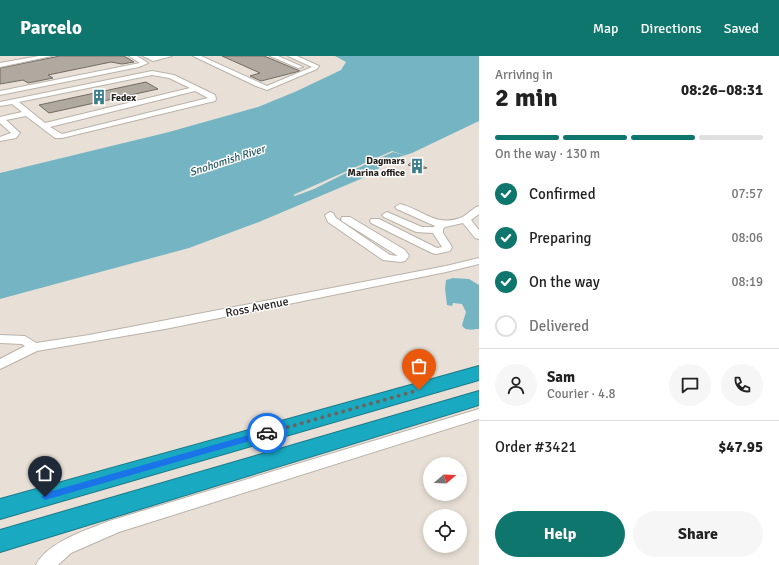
<!DOCTYPE html>
<html lang="en">
<head>
<meta charset="utf-8">
<style>
	body { margin:0; font-family:Signika,sans-serif; background:#f6f6f6; color:#222; height:100vh; display:flex; flex-direction:column; font-size:15px; white-space:nowrap }
	* { box-sizing:border-box; margin:0 }
	p { font-size:13px; color:#767676 }
	.icon { flex:none; width:22px; height:22px; fill:none; stroke:currentColor; stroke-width:2; stroke-linecap:round; stroke-linejoin:round }
	.map { position:relative; flex:1; overflow:hidden }
	.drawer { display:flex; flex-direction:column; background:#fff; width:300px }
	.drawer>* { flex:none }
	.needle { width:26px; rotate:71deg }
	.buttons { position:absolute; left:423px; top:401px; display:grid; gap:8px }
	.buttons a { display:grid; place-items:center; width:44px; height:44px; border-radius:50%; background:#fff; box-shadow:0 2px 6px #0003; font-size:20px }
	.pin { position:absolute; display:grid; place-items:center; width:34px; height:34px; color:#fff; margin:-41px -17px; border-radius:50% 50% 50% 0; rotate:-45deg; box-shadow:0 0 4px #0007 }
	.pin .icon { rotate:45deg }
	.courier { position:absolute; display:grid; place-items:center; width:40px; height:40px; margin:-20px; border:3px solid #1a73e8; border-radius:50%; background:#fff; color:#222; box-shadow:0 1px 5px #0007 }
	.summary em { font-style:normal; font-weight:700 }
	.summary div { display:flex; flex-direction:column-reverse }
	.summary { display:flex; align-items:center; justify-content:space-between; height:68px; padding:0 16px }
	h1 { font-size:26px; font-weight:700; line-height:30px }
	.bar { display:grid; grid-template-columns:repeat(4,1fr); gap:6px 4px; align-content:center; height:48px; padding:0 16px }
	.bar i { height:5px; border-radius:3px; background:#e0e0e0 }
	.bar .active { background:#0f766e }
	.bar p { grid-column:span 4 }
	.line { display:flex; align-items:center; gap:10px; padding:0 16px; border-top:1px solid #e0e0e0 }
	.line div { flex:1 }
	.round { display:grid; place-items:center; flex:none; width:42px; height:42px; border-radius:21px; background:#f6f6f6 }
	ol { padding:0 16px; list-style:none }
	li { display:flex; align-items:center; gap:12px; height:44px }
	li p { margin-inline-start:auto }
	li .icon { padding:4px; border-radius:50%; background:#0f766e; color:#fff; stroke-width:4 }
	li:last-child { color:#767676 }
	li i { width:22px; height:22px; border:2px solid #e0e0e0; border-radius:50% }
	.cta { display:flex; gap:8px; margin-top:auto; padding:8px 16px }
	.cta a { flex:1; height:46px; border-radius:24px; background:#0f766e; color:#fff; font-size:16px; font-weight:700; line-height:46px; text-align:center }
	.cta a+a { background:#f6f6f6; color:#222 }
	header { display:flex; align-items:center; gap:24px; box-sizing:border-box; height:56px; padding:0 20px; background:#0f766e; color:#fff }
	header strong { font-size:19px }
	nav { display:flex; gap:22px; margin-inline-start:auto; font-size:14px }
	main { display:flex; flex:1; min-height:0 }
	.map>svg:first-child { display:block }
	.water { fill:#75b5c3 }
	.pier { fill:#e8e0d6 }
	.building { fill:#b0a99f; stroke:#736c64 }
	.lines { fill:none; stroke-linecap:round; stroke-linejoin:round }
	.minor-casing { stroke:#bab2a9; stroke-width:2 }
	.highway-casing { stroke:#1d7988; stroke-width:2 }
	.minor { fill:#fff; fill-rule:evenodd }
	.highway { fill:#19a9c1; fill-rule:evenodd }
	.route { fill:#1a73e8 }
	.done { stroke:#69645e; stroke-width:4; stroke-dasharray:0 7.2 }
	.labels { text-anchor:middle; stroke-width:3; stroke-linejoin:round; paint-order:stroke }
	.far-poi-label { font-size:10px; font-weight:bold; fill:#24211e; stroke:#fff; text-anchor:start }
	.far-water-label { font-size:11px; font-style:italic; fill:#255b66; stroke:#fff }
	.street-label { font-size:12px; fill:#24211e; stroke:#fff }
</style>
</head>
<body>
<header>
<strong>Parcelo</strong>
<nav><a>Map</a><a>Directions</a><a>Saved</a></nav>
</header>
<main>
<div class="map">
<svg width="479" height="509" viewBox="0 0 479 509">
	<rect width="100%" height="100%" fill="#e8e0d6"/>
	<!-- water -->
	<path class="water" d="M 335,0 L 479,0 L 479,65 L 412,97 L 390,104 L 370,119 L 259,166 L 189,192 L 0,243 L 0,117 L 169,76 L 258,51 L 297,35 L 341,14 L 346,6 Z
		M 453,222 L 469,223 L 479,229 L 479,273 C 473,273 465,276 462,269 L 466,256 L 462,248 L 453,247 L 452,250 L 447,249 L 445,233 L 446,224 Z"/>
	<!-- pier -->
	<path class="pier" d="M 392,95 L 407,100 L 393,96 L 349,116 L 351,117 L 350,118 L 359,123 L 346,117 L 314,133 L 295,140 L 293,139 Z"/>
	<!-- building -->
	<path class="building" d="M 60,0 L 124,0 L 134,6 L 122,8 L 111,6 L 48,19 L 53,22 L 28,27 L 23,24 L 0,28 L 0,12 Z
		M 222,0 L 264,0 L 300,15 L 261,25 L 250,20 L 260,17 Z
		M 146,26 L 158,33 L 49,57 L 39,49 Z
		M 412,106 L 427,112 L 419,113 L 408,109 Z"/>
	<g class="lines">
		<defs>
			<path id="minor" d="M 39,0 L 52,0 L 0,11 L 0,7 Z
				M 129,0 L 137,0 L 148,7 L 139,11 L 0,39 L 0,35 L 140,7 Z
				M 143,0 L 172,0 L 153,5 Z
				M 193,0 L 201,0 L 267,30 L 312,11 L 288,0 L 297,0 L 319,10 L 317,13 L 267,34 L 256,30 Z
				M 270,0 L 278,0 L 303,11 L 298,12 Z
				M 152,15 L 174,19 L 215,39 L 216,43 L 215,45 L 62,82 L 55,82 L 26,60 L 6,64 L 20,77 L 16,82 L 0,85 L 0,81 L 11,77 L 0,67 L 0,61 L 22,56 L 12,48 L 0,50 L 0,46 ZM 152,19 L 169,22 L 190,32 L 45,67 L 19,46 ZM 195,35 L 208,42 L 62,78 L 50,71 Z
				M 400,148 C 423,154 436,171 460,162 C 467,160 472,152 479,150 L 479,158 L 471,164 L 479,174 L 479,183 L 475,182 L 463,167 L 445,171 L 443,173 L 443,177 L 452,191 L 450,195 L 436,198 L 432,197 L 371,167 L 370,165 L 371,163 L 379,163 L 437,192 L 442,191 L 433,177 L 416,176 L 384,161 L 382,159 L 387,156 L 422,171 L 434,171 L 435,170 L 397,153 L 395,151 Z
				M 330,156 L 333,157 L 336,162 L 390,199 L 398,200 L 342,165 L 341,163 L 342,161 L 350,161 L 405,194 L 409,200 L 405,205 L 401,206 L 383,204 L 328,166 L 325,159 Z
				M 479,202 L 479,208 L 446,216 L 165,273 L 37,295 L 0,313 L 0,303 L 25,290 L 22,288 L 0,287 L 0,279 L 25,280 L 36,287 L 89,279 L 446,210 Z
				M 479,353 L 479,363 L 119,476 L 71,497 L 58,509 L 36,509 C 47,486 87,474 109,465 Z"/>
			<path id="highway" d="M 479,310 L 479,324 L 0,463 L 0,443 Z
				M 479,335 L 479,349 L 0,496 L 0,474 Z"/>
		</defs>
		<!-- minor casing -->
		<use href="#minor" class="minor-casing"/>
		<!-- highway casing -->
		<use href="#highway" class="highway-casing"/>
		<!-- minor -->
		<use href="#minor" class="minor"/>
		<!-- highway -->
		<use href="#highway" class="highway"/>
	</g>
	<!-- route -->
	<path class="route" d="M 267,374 L 271,377 L 270,379 L 45,444 L 41,441 L 45,437 Z"/>
	<g class="lines">
		<!-- done -->
		<path class="done" d="M 267,377 L 419,334"/>
	</g>
	<!-- icons -->
	<defs>
		<symbol id="building-bare" viewBox="-9 -9 18 18"><path d="M-4-6H4V6H1V3H-1V6H-4ZM-2.5-4.3h1.7v1.8h-1.7ZM.8-4.3h1.7v1.8H.8ZM-2.5-1h1.7V.8h-1.7ZM.8-1h1.7V.8H.8Z" fill="#3b7f8d" stroke="#fff" stroke-width="2.5" paint-order="stroke"/></symbol>
	</defs>
	<g fill-rule="evenodd">
		<use href="#building-bare" x="88" y="30" width="22" height="22"/>
		<use href="#building-bare" x="406" y="99" width="22" height="22"/>
	</g>
	<g class="labels">
		<!-- far-poi labels -->
		<g class="far-poi-label">
			<text x="111" y="45">Fedex</text>
			<text x="405" y="108" text-anchor="end">Dagmars<tspan x="405" dy="12">Marina office</tspan></text>
		</g>
		<!-- far-water labels -->
		<g class="far-water-label">
			<text transform="translate(227 104) rotate(-18)" y="4">Snohomish River</text>
		</g>
		<!-- street labels -->
		<g class="street-label">
			<text transform="translate(257 251) rotate(-11)" y="4">Ross Avenue</text>
		</g>
	</g>
</svg>
<div class="buttons">
<a><svg class="needle" viewBox="-14 -14 28 28"><path d="M0-13l5 13h-10z" fill="#e53935"/><path d="M0 13l5-13h-10z" fill="#767676"/></svg></a>
<a><svg class="icon" aria-label="locate" viewBox="0 0 24 24"><circle cx="12" cy="12" r="6"/><path d="M12 2v4M12 18v4M2 12h4M18 12h4"/></svg></a>
</div>
<div class="pin" style="left:419px;top:334px;background:#ea580c"><svg class="icon" aria-label="bag" viewBox="0 0 24 24"><path d="M5 8h14l-1 12H6zM9 8a3 3 0 0 1 6 0"/></svg></div>
<div class="pin" style="left:45px;top:441px;background:#1f2937"><svg class="icon" aria-label="home" viewBox="0 0 24 24"><path d="M3 11l9-7 9 7M6 9v11h12V9"/></svg></div>
<div class="courier" style="left:267px;top:377px"><svg class="icon" aria-label="car" viewBox="0 0 24 24"><path d="M5 17H2v-5l4-1 3-4h7l3 4 3 1v5h-3M9 17h6M6 11h13"/><circle cx="7" cy="17" r="2"/><circle cx="17" cy="17" r="2"/></svg></div>
</div>
<section class="drawer">
<div class="summary"><div><h1>2 min</h1><p>Arriving in</p></div><em>08:26–08:31</em></div>
<div class="bar"><i class="active"></i><i class="active"></i><i class="active"></i><i></i><p>On the way · 130 m</p></div>
<ol>
<li><svg class="icon" aria-label="check" viewBox="0 0 24 24"><path d="M5 12l5 5 9-10"/></svg>Confirmed<p>07:57</p></li>
<li><svg class="icon" aria-label="check" viewBox="0 0 24 24"><path d="M5 12l5 5 9-10"/></svg>Preparing<p>08:06</p></li>
<li><svg class="icon" aria-label="check" viewBox="0 0 24 24"><path d="M5 12l5 5 9-10"/></svg>On the way<p>08:19</p></li>
<li><i></i>Delivered</li>
</ol>
<div class="line" style="height:72px"><a class="round"><svg class="icon" aria-label="person" viewBox="0 0 24 24"><circle cx="12" cy="8" r="4"/><path d="M4 21q1-7 8-7t8 7"/></svg></a><div><b>Sam</b><p>Courier · 4.8</p></div><a class="round"><svg class="icon" aria-label="chat" viewBox="0 0 24 24"><path d="M4 5h16v11H9l-5 4z"/></svg></a><a class="round"><svg class="icon" aria-label="phone" viewBox="0 0 24 24"><path d="M5 4h4l2 5-3 2q2 4 5 5l2-3 5 2v4C11 20 4 13 5 4z"/></svg></a></div>
<div class="line" style="height:52px"><div>Order #3421</div><b>$47.95</b></div>
<div class="cta"><a>Help</a><a>Share</a></div>
</section>
</main>
</body>
</html>
